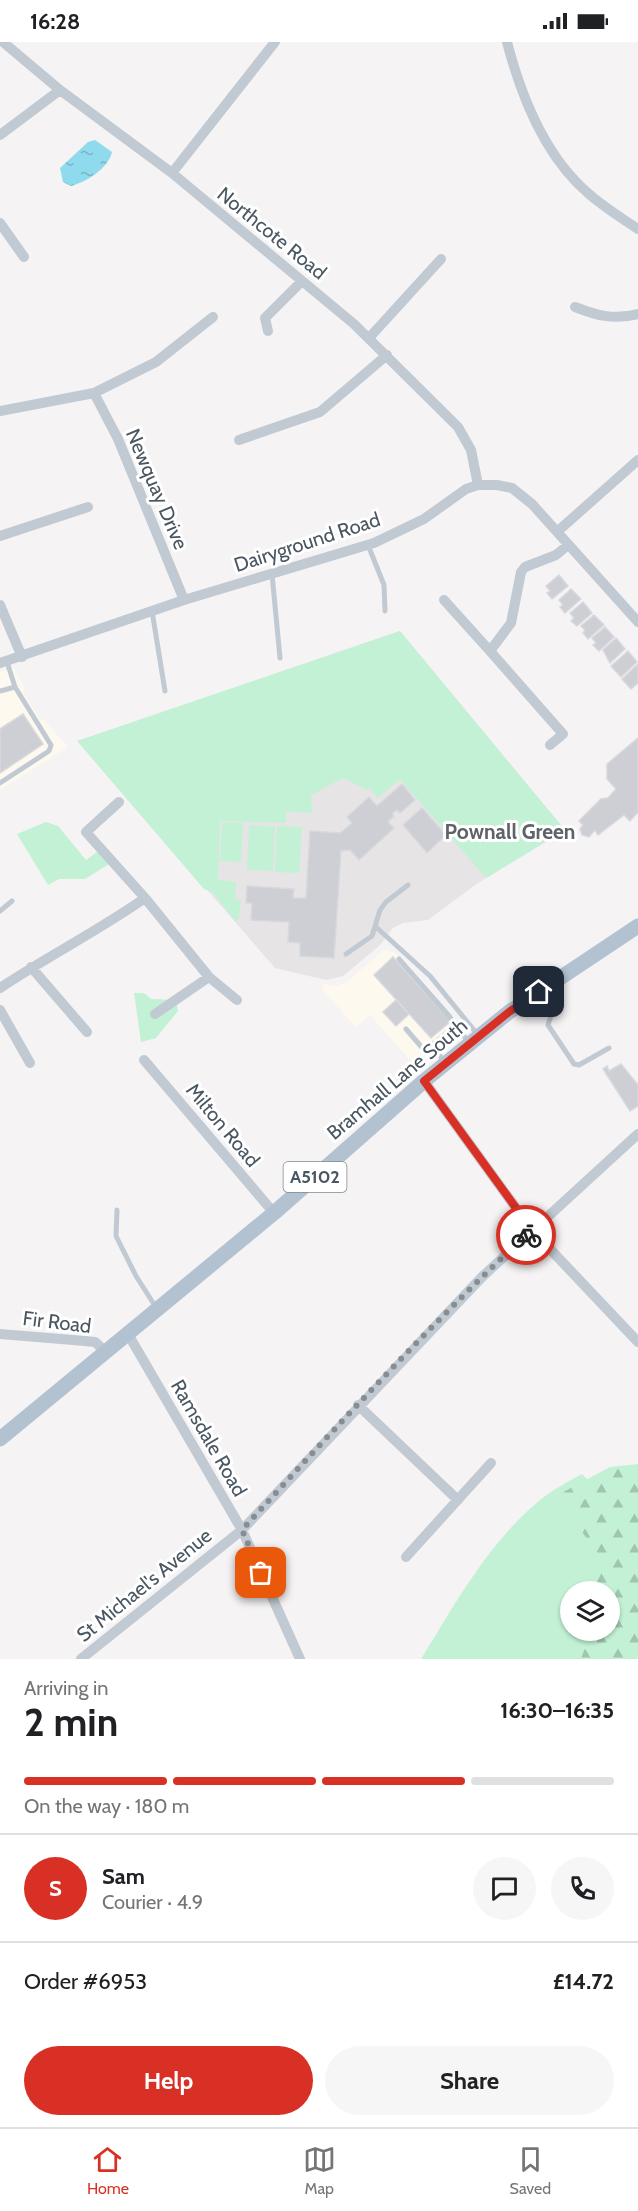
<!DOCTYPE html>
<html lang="en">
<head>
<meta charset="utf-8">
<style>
	body { margin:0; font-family:Cabin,sans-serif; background:#f6f6f6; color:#202124; height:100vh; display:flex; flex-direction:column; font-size:22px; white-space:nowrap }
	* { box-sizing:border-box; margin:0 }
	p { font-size:20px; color:#757577 }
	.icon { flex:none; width:33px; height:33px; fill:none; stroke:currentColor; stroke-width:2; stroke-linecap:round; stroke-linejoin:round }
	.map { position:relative; height:1617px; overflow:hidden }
	.sheet { display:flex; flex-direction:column; background:#fff; flex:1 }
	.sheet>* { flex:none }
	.controls { position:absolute; left:560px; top:1539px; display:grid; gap:12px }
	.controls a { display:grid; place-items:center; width:60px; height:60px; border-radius:50%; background:#fff; box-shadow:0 2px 4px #0004; font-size:30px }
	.pin { position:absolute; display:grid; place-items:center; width:51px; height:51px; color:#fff; margin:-26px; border-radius:12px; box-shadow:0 3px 9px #0006 }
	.courier { position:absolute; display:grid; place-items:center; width:60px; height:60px; margin:-30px; border:4px solid #d93025; border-radius:50%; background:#fff; color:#222; box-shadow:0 2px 8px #0007 }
	.headline em { font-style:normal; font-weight:700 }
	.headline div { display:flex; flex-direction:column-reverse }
	.headline { display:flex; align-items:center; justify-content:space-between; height:102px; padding:0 24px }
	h1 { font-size:39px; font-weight:700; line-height:45px }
	.bar { display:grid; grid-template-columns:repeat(4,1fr); gap:9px 6px; align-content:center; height:72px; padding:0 24px }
	.bar i { height:8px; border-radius:4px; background:#e0e0e0 }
	.bar .selected { background:#d93025 }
	.bar p { grid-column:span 4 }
	.line { display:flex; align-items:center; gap:15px; padding:0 24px; border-top:2px solid #e0e0e0 }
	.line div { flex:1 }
	.round { display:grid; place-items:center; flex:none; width:63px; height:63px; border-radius:32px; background:#f6f6f6 }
	.primary-button { display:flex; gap:12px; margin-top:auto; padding:12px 24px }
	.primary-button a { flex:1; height:69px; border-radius:36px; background:#d93025; color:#fff; font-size:24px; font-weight:700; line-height:69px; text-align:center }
	.primary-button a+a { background:#f6f6f6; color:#202124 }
	.status { display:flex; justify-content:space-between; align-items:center; height:42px; padding:0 30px; background:#fff; direction:ltr }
	.status svg { height:16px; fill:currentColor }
	.menu { display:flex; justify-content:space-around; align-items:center; height:84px; border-top:2px solid #e0e0e0; background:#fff; font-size:16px; color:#757577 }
	.menu a { display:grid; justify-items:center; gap:3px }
	.menu .selected { color:#d93025 }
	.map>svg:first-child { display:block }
	.commercial { fill:#fdf9ef }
	.education { fill:#e6e4e5 }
	.green { fill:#c3f1d5 }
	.forest { fill:url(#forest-firs) }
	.water { fill:url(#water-ripples) }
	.building { fill:#cdcfd5; stroke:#d7d9de; stroke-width:1.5 }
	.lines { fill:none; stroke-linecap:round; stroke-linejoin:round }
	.service { stroke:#c1cad2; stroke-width:5 }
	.minor { stroke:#c1cad2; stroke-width:10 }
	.primary { stroke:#b3c2d1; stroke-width:15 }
	.done { stroke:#868d94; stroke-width:6; stroke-dasharray:0 10.8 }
	.route { stroke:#d93025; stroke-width:8 }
	.labels { text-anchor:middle; stroke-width:6; stroke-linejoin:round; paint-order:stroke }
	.shield { fill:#fff; stroke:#808990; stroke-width:1.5 }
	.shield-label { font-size:18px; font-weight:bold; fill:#4a5661 }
	.street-label { font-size:20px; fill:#4a5661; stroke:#fff }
	.neighbourhood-label { font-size:21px; font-weight:bold; fill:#5f6368; stroke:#fff }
</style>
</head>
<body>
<div class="status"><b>16:28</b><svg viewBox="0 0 49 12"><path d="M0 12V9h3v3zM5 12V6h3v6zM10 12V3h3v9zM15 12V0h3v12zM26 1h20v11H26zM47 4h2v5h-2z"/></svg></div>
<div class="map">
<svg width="638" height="1617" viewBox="0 0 638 1617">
	<defs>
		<pattern id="forest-firs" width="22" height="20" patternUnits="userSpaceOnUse" patternTransform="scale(1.5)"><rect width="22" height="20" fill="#c3f1d5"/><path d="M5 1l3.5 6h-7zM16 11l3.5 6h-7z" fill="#a0c6b0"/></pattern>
		<pattern id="water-ripples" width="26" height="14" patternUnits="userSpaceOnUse" patternTransform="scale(1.5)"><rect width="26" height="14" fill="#90daee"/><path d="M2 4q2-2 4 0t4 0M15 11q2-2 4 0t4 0" fill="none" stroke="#78b4c4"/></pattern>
	</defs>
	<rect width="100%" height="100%" fill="#f5f3f3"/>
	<!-- commercial -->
	<path class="commercial" d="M 14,626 L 25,647 L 23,650 L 40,678 L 43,677 L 68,705 L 0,748 L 0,630 Z
		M 383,908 L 394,910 L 406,920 L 464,988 L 418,1027 L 370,973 L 356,985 L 323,949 L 323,942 L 336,944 L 347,940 Z"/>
	<!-- education -->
	<path class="education" d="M 400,589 L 565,788 L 475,843 L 428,878 L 403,881 L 393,886 L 380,903 L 343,934 L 326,938 L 275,926 L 78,699 Z"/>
	<!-- green -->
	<path class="green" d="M 400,589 L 565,788 L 486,836 L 400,737 L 378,756 L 369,746 L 367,748 L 343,736 L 311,753 L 312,771 L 286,769 L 286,781 L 220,779 L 218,838 L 236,840 L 235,857 L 241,858 L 239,876 L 236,880 L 212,850 L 204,847 L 77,699 Z
		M 46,780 L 58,784 L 86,818 L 101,807 L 112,820 L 85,837 L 59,837 L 48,843 L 17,792 Z
		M 222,780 L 243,781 L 241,820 L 220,819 Z
		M 249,783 L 275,785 L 273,829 L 247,828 Z
		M 277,784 L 302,785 L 299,831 L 275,830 Z
		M 134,951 L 144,951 L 151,957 L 176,958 L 178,969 L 156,996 L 141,1000 Z
		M 582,1432 C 613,1460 603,1512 602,1549 L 570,1550 L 570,1588 L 594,1589 L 584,1617 L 421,1617 C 455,1562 488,1501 539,1459 C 552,1448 567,1440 582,1432 Z"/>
	<!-- forest -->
	<path class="forest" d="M 638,1422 L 638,1617 L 581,1617 L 591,1589 L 609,1588 L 609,1550 L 596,1549 L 601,1516 L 556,1454 L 610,1425 Z"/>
	<!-- water -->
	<path class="water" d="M 95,98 L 112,110 C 108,127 86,140 71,144 L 63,140 L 60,126 L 88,100 Z"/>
	<!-- building -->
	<path class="building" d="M 559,533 L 568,544 L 552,557 L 547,551 L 550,549 L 546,544 Z
		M 571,547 L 581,557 L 565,571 L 560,565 L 563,563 L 559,558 Z
		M 583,560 L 592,571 L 577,584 L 571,579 L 574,576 L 570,571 Z
		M 594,573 L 604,583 L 588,597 L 583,591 L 585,588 L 581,584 Z
		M 605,585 L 614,595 L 599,609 L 593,603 L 596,601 L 592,596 Z
		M 616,596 L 625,607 L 610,621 L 603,608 Z
		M 628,609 L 637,620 L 621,635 L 611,624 Z
		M 638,622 L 638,641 L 631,647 L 622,637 Z
		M 23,672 L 43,702 L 0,731 L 0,687 Z
		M 638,696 L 638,770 L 630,779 L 624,773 L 598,793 L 595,788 L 589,795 L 582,793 L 580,787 L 583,783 L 579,779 L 601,757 L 608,756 L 616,747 L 607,737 L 607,722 Z
		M 402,742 L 415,758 L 400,771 L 397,768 L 392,772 L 394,774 L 388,780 L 394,786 L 359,818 L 350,808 L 341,809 L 334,916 L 300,914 L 300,901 L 288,900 L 289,880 L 251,878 L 252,861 L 246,861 L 247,844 L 294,847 L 293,856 L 306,856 L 310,789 L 340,791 L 352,781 L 347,775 L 369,755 L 377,764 Z
		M 422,766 L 446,793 L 427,811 L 403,783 Z
		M 393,915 L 451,979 L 431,996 L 374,933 Z
		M 396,958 L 409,972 L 396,984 L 383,970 Z
		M 621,1022 L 638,1043 L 638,1064 L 630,1069 L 603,1027 L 607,1024 L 609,1029 Z"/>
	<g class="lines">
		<!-- service -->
		<path class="service" d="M 368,503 L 384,543 L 385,569
			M 272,532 L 280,616
			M 152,569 L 165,649
			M 0,649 L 15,645 L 7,620
			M 0,741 L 49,709 L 51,703 L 15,645
			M 0,869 L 12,859
			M 376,885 L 430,934 L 478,993
			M 346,912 L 372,894 L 380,868 L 386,860 L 408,843
			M 399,917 L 450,975 L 455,984
			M 540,951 L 552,971 L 548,983 L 574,1022 L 579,1023 L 609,1006
			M 406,987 L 425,1009 L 455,984 L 469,1000
			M 432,1004 L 445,1020
			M 117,1168 L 116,1194 L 136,1234 L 157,1267"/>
		<!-- minor -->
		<path class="minor" d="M 3,0 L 60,48 L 172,131 L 354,282 L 458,385 L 471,408 L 478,443
			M 507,0 C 521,54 545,115 589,152 C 604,165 621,176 638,187
			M 0,93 L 60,48
			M 172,131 L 275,0
			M 0,181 L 24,215
			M 575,265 C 598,274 614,278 638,272
			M 268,289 L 265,276 L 302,239
			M 369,296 L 441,217
			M 94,351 L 118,397 L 184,558
			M 0,369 L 94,351 L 156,320 L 213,275
			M 239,398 L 320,370 L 387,313
			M 558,489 L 638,418
			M 0,494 L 88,465
			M 444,558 L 490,609 L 511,581 L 521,530 L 525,525 L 556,513 L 568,503
			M 0,563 L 22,615
			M 490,609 L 563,692 L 550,703
			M 0,621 L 184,558 L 374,501 L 424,477 L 466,447 L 478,443 L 497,443 L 512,446 L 532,462 L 638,580
			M 145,856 L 209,935 L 237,958
			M 31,925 L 87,990
			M 0,946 C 48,914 98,889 145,856 L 86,790 L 119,760
			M 0,968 L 30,1021
			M 155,972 L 209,935
			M 144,1018 L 274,1171
			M 424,1039 L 532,1188 L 638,1300
			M 0,1292 L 85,1299 L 95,1300 L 106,1310
			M 128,1292 L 242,1488 L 300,1617
			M 358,1363 L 458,1458
			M 406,1515 L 491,1421
			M 81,1617 L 242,1488 L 483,1234 L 638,1092"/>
		<!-- primary -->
		<path class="primary" d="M 0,1397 L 274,1171 L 424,1039 L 509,970 L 638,884"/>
	</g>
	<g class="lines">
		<!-- done -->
		<path class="done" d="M 261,1531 L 242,1488 C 334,1387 426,1287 526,1193"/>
		<!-- route -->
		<path class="route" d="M 526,1193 L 532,1188 L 424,1039 L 509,970 L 539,950"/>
	</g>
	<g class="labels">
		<!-- shield labels -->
		<rect class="shield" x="283.5" y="1120" width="63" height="30" rx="4.5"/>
		<g class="shield-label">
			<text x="315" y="1141">A5102</text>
		</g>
		<!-- street labels -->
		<g class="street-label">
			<text transform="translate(272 191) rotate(39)" y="7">Northcote Road</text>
			<text transform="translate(157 447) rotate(67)" y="7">Newquay Drive</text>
			<text transform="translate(307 500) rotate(-18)" y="7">Dairyground Road</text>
			<text transform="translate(397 1037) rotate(-40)" y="7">Bramhall Lane South</text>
			<text transform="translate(223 1083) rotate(50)" y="7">Milton Road</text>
			<text transform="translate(57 1280) rotate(7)" y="7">Fir Road</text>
			<text transform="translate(209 1396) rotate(60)" y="7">Ramsdale Road</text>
			<text transform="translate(144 1543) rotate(-39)" y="7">St Michael's Avenue</text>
		</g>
		<!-- neighbourhood labels -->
		<g class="neighbourhood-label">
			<text x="510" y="797">Pownall Green</text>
		</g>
	</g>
</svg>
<div class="controls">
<a><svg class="icon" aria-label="layers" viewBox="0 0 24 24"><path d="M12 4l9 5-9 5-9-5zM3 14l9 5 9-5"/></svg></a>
</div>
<div class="pin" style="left:261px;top:1531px;background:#ea580c"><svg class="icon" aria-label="bag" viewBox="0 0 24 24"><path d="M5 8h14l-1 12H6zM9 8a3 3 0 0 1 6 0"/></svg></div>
<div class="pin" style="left:539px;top:950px;background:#1f2937"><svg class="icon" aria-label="home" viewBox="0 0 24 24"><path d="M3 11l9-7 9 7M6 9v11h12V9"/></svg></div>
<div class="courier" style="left:526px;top:1193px"><svg class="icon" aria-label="bike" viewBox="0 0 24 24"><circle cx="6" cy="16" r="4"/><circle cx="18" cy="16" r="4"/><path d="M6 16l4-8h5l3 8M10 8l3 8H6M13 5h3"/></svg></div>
</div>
<section class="sheet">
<div class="headline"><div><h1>2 min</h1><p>Arriving in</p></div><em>16:30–16:35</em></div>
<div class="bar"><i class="selected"></i><i class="selected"></i><i class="selected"></i><i></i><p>On the way · 180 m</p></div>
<div class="line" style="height:108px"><b class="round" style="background:#d93025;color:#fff">S</b><div><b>Sam</b><p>Courier · 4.9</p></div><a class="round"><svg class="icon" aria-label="chat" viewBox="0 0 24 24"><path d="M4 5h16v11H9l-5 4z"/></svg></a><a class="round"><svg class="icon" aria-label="phone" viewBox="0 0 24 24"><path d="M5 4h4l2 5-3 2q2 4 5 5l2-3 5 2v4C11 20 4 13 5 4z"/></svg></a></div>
<div class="line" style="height:78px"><div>Order #6953</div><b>£14.72</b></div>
<div class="primary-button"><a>Help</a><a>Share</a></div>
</section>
<nav class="menu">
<a class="selected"><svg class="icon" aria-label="home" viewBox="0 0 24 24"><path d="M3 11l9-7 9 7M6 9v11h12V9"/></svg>Home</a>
<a><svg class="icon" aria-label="map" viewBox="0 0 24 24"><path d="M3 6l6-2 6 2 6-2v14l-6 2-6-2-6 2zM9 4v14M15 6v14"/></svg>Map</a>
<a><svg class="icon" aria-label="saved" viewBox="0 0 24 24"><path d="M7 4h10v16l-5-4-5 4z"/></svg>Saved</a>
</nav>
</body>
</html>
